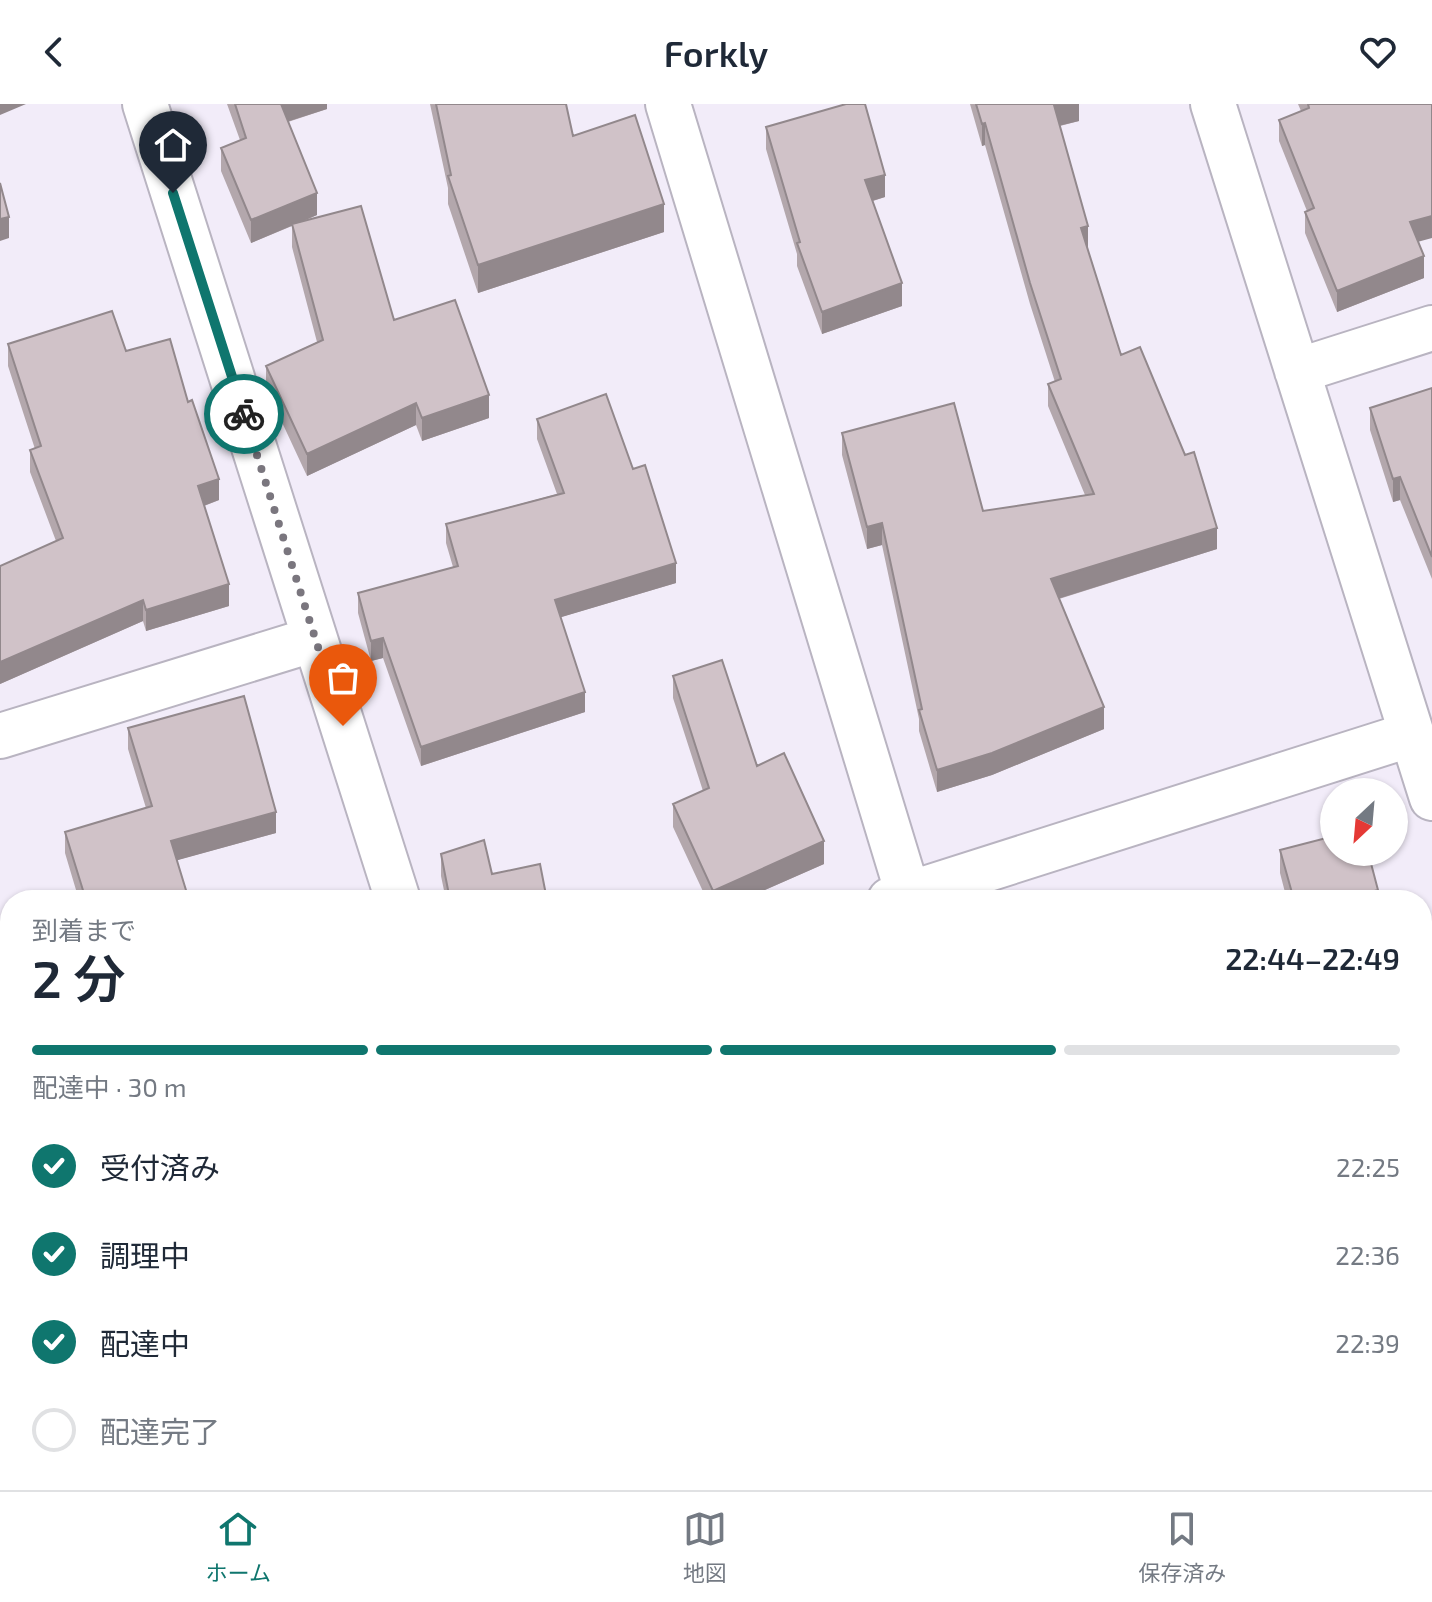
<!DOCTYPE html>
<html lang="ja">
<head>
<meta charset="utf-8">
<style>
	body { margin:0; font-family:"Exo 2","Noto Sans JP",sans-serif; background:#f2f2f3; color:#1f2937; height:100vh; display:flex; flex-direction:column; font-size:30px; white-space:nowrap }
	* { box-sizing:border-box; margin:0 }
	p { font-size:26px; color:#747a83 }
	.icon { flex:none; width:44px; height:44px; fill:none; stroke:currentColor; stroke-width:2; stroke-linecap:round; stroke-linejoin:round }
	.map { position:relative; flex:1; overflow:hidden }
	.sheet { position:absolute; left:0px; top:786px; width:1432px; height:600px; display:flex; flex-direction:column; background:#fff; border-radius:32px 32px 0 0; box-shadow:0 2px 6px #0004 }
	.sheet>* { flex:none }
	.needle { width:52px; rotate:206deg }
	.tools { position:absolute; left:1320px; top:674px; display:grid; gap:16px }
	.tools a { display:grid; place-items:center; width:88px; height:88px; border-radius:50%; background:#fff; box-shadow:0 2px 6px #0004; font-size:40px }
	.pin { position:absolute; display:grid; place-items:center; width:68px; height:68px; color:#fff; margin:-82px -34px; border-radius:50% 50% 50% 0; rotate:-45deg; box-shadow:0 0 8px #0007 }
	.pin .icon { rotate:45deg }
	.courier { position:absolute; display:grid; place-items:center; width:80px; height:80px; margin:-40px; border:6px solid #0f766e; border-radius:50%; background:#fff; color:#222; box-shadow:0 2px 10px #0007 }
	.head em { font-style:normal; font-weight:600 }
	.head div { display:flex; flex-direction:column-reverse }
	.head { display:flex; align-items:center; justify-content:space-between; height:136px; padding:0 32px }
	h1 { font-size:52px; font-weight:600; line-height:60px }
	.bar { display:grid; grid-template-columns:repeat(4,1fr); gap:12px 8px; align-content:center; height:96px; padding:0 32px }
	.bar i { height:10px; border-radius:6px; background:#e0e1e3 }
	.bar .active { background:#0f766e }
	.bar p { grid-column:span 4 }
	ol { padding:0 32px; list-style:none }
	li { display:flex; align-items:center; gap:24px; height:88px }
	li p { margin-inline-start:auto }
	li .icon { padding:8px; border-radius:50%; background:#0f766e; color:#fff; stroke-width:4 }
	li:last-child { color:#747a83 }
	li i { width:44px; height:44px; border:4px solid #e0e1e3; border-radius:50% }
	header { display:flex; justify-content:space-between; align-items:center; height:104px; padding:0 32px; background:#fff; font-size:36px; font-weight:600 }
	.tab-bar { display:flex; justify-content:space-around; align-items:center; height:112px; border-top:2px solid #e0e1e3; background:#fff; font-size:22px; color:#747a83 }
	.tab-bar a { display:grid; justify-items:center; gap:4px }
	.tab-bar .active { color:#0f766e }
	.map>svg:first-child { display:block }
	.green { fill:#b9d1b6 }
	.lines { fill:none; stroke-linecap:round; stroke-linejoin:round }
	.street-casing { stroke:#b9b4c1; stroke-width:48 }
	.street { stroke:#fff; stroke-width:44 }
	.wall { fill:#b3a7ac }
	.shaded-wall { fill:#92888c }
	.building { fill:#d0c2c8; stroke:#92888c; stroke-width:2 }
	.done { stroke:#7a767e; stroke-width:8; stroke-dasharray:0 14.4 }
	.route { stroke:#0f766e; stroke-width:10 }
</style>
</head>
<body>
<header><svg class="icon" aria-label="back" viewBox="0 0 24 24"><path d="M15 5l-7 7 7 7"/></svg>Forkly<svg class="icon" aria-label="heart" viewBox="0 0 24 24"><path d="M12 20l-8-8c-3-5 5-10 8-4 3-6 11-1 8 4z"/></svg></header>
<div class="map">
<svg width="1432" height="1386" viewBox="0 0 1432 1386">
	<rect width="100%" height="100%" fill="#f2ecf9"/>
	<!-- green -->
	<path class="green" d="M 10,1297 L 10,1376 L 79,1376 L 83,1386 L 0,1386 L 0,1299 Z"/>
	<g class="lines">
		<defs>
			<path id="street" d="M 145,0 L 398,796
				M 668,0 L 908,790
				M 1213,0 L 1432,694
				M 1297,267 L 1432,224
				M 0,632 L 315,535
				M 890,796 L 1412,630
				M 0,1075 L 10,1072
				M 1422,1107 L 1432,1104
				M 113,1376 L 116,1386
				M 583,1376 L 586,1386"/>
		</defs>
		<!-- street casing -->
		<use href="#street" class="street-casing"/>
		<!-- street -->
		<use href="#street" class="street"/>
	</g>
	<!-- wall -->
	<path class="wall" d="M 227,0 L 327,0 L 327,5 L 288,18 L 317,111 L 302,118 L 394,216 L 489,314 L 422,337 L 416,321 L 307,372 L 266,284 L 266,262 L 317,238 L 292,143 L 292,122 L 251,139 L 221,67 L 221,44 L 240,36 Z
		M 430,0 L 566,0 L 573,32 L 664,128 L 478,189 L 448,100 L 448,84 Z
		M 970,0 L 1079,0 L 1079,17 L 1060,22 L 1087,144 L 1121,251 L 1217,445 L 1059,495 L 1104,625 L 992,671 L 937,688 L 919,627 L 919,615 L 882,441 L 867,445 L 842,351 L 842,329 L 983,407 L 1085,391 L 1048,302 L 1048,280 L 1055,278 L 1030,200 L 985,41 L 982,42 Z
		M 1298,0 L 1432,0 L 1418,138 L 1424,174 L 1337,208 L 1305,129 L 1305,108 L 1307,107 L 1279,37 L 1279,16 L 1301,7 Z
		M 766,23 L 885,93 L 873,97 L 902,202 L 822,230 L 797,162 L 797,150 L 766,45 Z
		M 8,240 L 126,247 L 188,298 L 219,396 L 204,402 L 229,502 L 146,527 L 143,517 L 0,580 L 0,462 L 56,437 L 30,368 L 30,346 L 35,345 L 8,262 Z
		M 1432,284 L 1432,475 L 1400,396 L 1393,398 L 1370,326 L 1370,304 Z
		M 537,315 L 676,479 L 561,513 L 585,608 L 421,662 L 383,554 L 371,557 L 358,509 L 358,489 L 453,463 L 446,439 L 446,420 L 557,390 L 537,335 Z
		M 673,572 L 757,662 L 824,760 L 742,796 L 707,796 L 673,723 L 673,700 L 703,687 L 673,594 Z
		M 128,624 L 276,729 L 177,756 L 189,796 L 79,796 L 65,749 L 65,728 L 146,704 L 128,645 Z
		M 1280,746 L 1378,796 L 1287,796 L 1280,769 Z
		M 441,750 L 492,770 L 547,796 L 446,796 L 441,772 Z
		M 10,855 L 5,1022 L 0,1006 L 0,857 Z
		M 1432,988 L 1432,1055 L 1422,1024 L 1422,991 Z
		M 194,1376 L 297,1376 L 299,1386 L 196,1386 Z"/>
	<!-- shaded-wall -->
	<path class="shaded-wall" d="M 0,0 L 26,0 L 0,11 Z
		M 280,0 L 327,0 L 327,5 L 280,20 Z
		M 1059,0 L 1079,0 L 1079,17 L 1054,23 L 1054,1 Z
		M 985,19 L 985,41 L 982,42 L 982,20 Z
		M 885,71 L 885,93 L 865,99 L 865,76 Z
		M 317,89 L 317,111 L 251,139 L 251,116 Z
		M 664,100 L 664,128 L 478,189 L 478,161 Z
		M 1432,112 L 1432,134 L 1410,140 L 1410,118 Z
		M 9,113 L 9,134 L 0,137 L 0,115 Z
		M 1088,122 L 1088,144 L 1081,146 L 1081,124 Z
		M 1424,152 L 1424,174 L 1337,208 L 1337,187 Z
		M 902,179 L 902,202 L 822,230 L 822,208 Z
		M 489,291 L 489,314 L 422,337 L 422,314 Z
		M 416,299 L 416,321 L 307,372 L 307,350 Z
		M 1400,373 L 1400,396 L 1393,398 L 1393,375 Z
		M 219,375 L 219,396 L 198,404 L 198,382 Z
		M 882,419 L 882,441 L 867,445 L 867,423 Z
		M 1217,424 L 1217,445 L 1051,497 L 1051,475 Z
		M 676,459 L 676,479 L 555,515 L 555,496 Z
		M 229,480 L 229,502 L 146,527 L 146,506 Z
		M 143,496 L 143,517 L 0,580 L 0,558 Z
		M 383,534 L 383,554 L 371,557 L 371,537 Z
		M 585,588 L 585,608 L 421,662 L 421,643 Z
		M 1104,603 L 1104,625 L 992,671 L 937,688 L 937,666 Z
		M 276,708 L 276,729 L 171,758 L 171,737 Z
		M 824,737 L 824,760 L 742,796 L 713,796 L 713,787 Z
		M 1378,786 L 1378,796 L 1343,796 Z
		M 10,1000 L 10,1021 L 5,1022 L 5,1001 Z
		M 166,1376 L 190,1376 L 166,1384 Z"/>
	<!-- building -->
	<path class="building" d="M 235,0 L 281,0 L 317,89 L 251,116 L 221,44 L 246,34 Z
		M 436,0 L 566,0 L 573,32 L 635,11 L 664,100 L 478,161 L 448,72 L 451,71 Z
		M 846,0 L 865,0 L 885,71 L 865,76 L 902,179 L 822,208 L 797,139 L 800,138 L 766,23 Z
		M 976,0 L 1059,0 L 1054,1 L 1088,122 L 1081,124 L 1121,251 L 1140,243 L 1185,351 L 1194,348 L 1217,424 L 1051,475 L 1104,603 L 992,649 L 937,666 L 919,606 L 922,605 L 882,419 L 867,423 L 842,329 L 954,299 L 983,407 L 1094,390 L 1048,280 L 1061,275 L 1030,179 L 985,19 L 982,20 Z
		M 1308,0 L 1432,0 L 1432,112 L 1410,118 L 1424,152 L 1337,187 L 1305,108 L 1314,104 L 1279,16 L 1309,4 Z
		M 0,79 L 9,113 L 0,115 Z
		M 361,102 L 394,216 L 455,196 L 489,291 L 422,314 L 416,299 L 307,350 L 266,262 L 323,236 L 292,120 Z
		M 112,207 L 126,247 L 170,235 L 188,298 L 192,296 L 219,375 L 198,382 L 229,480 L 146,506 L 143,496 L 0,558 L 0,462 L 63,434 L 30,346 L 41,342 L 8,240 Z
		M 1432,284 L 1432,453 L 1400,373 L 1393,375 L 1370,304 Z
		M 606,290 L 633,365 L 645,361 L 676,459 L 555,496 L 585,588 L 421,643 L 383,534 L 371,537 L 358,489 L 458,462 L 446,420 L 564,389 L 537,315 Z
		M 722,556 L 757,662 L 784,649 L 824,737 L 713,787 L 673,700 L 709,684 L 673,572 Z
		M 244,592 L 276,708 L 171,737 L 189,796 L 86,796 L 65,728 L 152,702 L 128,624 Z
		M 1334,732 L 1334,748 L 1368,748 L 1378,786 L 1343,796 L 1294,796 L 1280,746 Z
		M 484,736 L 492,770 L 540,760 L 547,796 L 450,796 L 441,750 Z
		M 325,789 L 328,796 L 304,796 Z
		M 10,855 L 10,1000 L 5,1001 L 0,985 L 0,857 Z
		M 1432,988 L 1432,1043 L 1422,1012 L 1422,991 Z
		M 198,1376 L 297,1376 L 299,1386 L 199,1386 Z
		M 836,1376 L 1248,1376 L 1250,1386 L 813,1386 L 812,1384 Z"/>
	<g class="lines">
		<!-- done -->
		<path class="done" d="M 244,310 L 343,622"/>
		<!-- route -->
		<path class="route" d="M 173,89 L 244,310"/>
	</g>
</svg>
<div class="tools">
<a><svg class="needle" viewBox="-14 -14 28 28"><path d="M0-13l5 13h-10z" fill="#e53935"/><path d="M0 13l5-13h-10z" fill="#747a83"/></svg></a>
</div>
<div class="pin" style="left:343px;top:622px;background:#ea580c"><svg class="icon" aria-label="bag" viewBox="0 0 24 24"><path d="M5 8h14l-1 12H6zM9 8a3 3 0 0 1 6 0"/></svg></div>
<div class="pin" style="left:173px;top:89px;background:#1f2937"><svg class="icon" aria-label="home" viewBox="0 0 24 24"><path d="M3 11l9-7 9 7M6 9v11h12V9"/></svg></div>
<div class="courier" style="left:244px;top:310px"><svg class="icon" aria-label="bike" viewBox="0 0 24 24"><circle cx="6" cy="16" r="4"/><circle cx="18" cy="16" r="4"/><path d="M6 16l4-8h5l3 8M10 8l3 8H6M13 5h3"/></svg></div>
<section class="sheet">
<div class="head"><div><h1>2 分</h1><p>到着まで</p></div><em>22:44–22:49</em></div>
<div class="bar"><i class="active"></i><i class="active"></i><i class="active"></i><i></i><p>配達中 · 30 m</p></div>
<ol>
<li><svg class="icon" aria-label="check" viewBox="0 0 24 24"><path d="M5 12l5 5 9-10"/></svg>受付済み<p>22:25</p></li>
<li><svg class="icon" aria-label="check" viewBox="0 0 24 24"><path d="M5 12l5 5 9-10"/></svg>調理中<p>22:36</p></li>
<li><svg class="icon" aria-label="check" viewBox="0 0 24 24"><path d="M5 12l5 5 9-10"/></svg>配達中<p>22:39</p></li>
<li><i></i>配達完了</li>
</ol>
</section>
</div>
<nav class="tab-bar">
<a class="active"><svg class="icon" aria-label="home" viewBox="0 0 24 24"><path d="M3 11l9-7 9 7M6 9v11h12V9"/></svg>ホーム</a>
<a><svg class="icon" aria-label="map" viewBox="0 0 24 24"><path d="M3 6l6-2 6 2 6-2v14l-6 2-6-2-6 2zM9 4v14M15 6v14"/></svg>地図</a>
<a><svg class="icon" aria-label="saved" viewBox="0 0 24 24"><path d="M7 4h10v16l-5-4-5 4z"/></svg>保存済み</a>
</nav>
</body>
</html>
